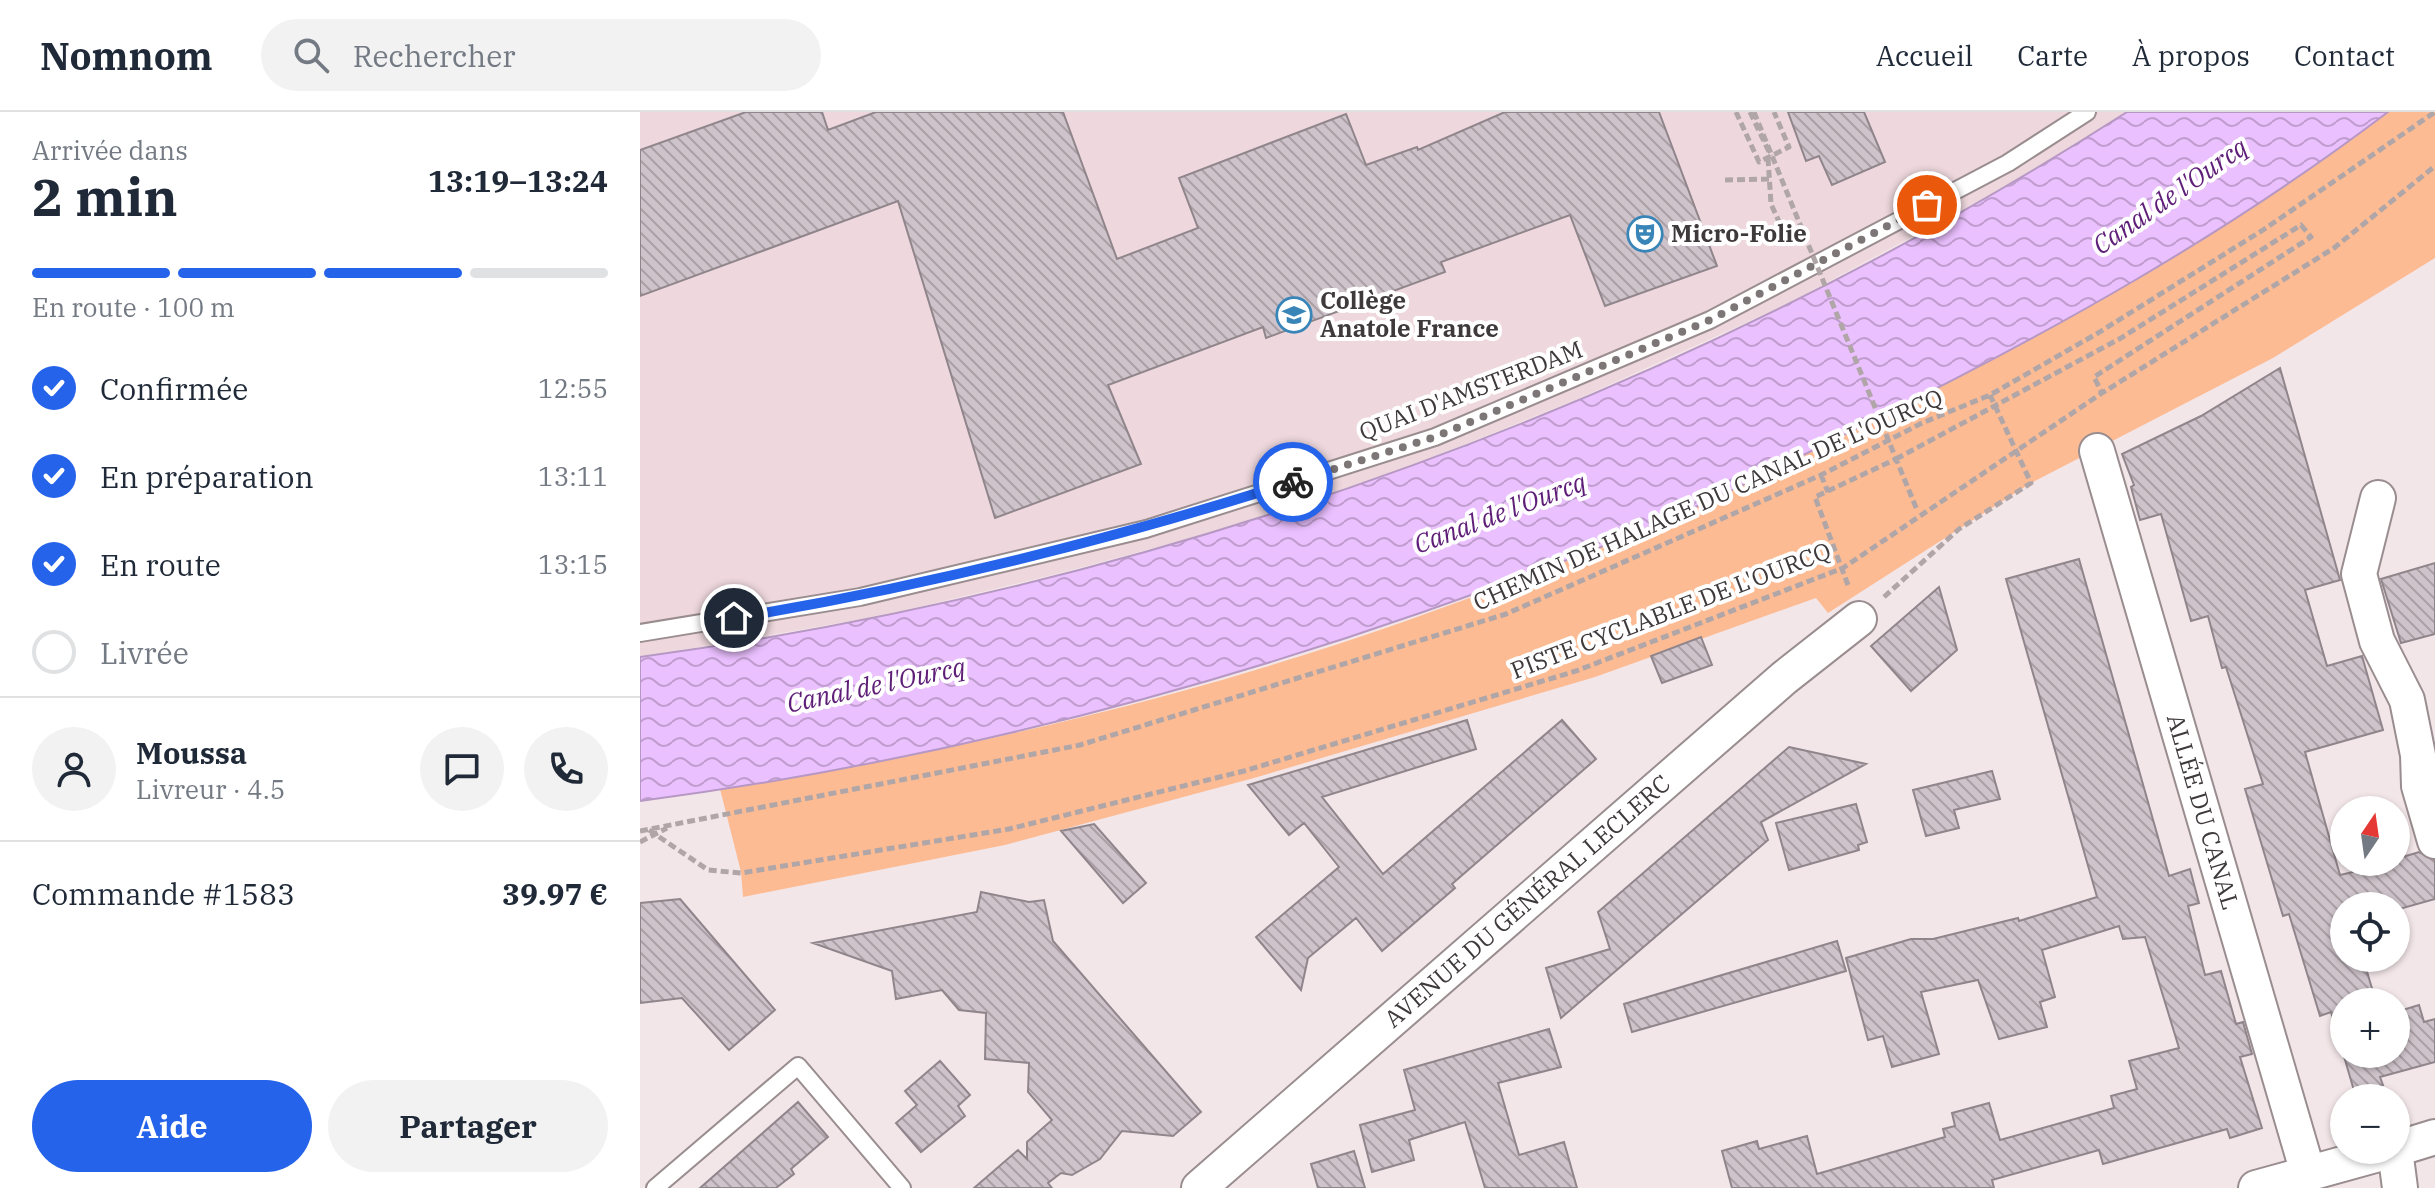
<!DOCTYPE html>
<html lang="fr">
<head>
<meta charset="utf-8">
<style>
	body { margin:0; font-family:"IBM Plex Serif",serif; background:#f2f2f3; color:#1f2937; height:100vh; display:flex; flex-direction:column; font-size:30px; white-space:nowrap }
	* { box-sizing:border-box; margin:0 }
	p { font-size:26px; color:#747a83 }
	.icon { flex:none; width:44px; height:44px; fill:none; stroke:currentColor; stroke-width:2; stroke-linecap:round; stroke-linejoin:round }
	.map { position:relative; flex:1; overflow:hidden }
	.drawer { display:flex; flex-direction:column; background:#fff; width:640px }
	.drawer>* { flex:none }
	.needle { width:52px; rotate:13deg }
	.tools { position:absolute; left:1690px; top:684px; display:grid; gap:16px }
	.tools a { display:grid; place-items:center; width:80px; height:80px; border-radius:50%; background:#fff; box-shadow:0 2px 6px #0004; font-size:40px }
	.pin { position:absolute; display:grid; place-items:center; width:68px; height:68px; color:#fff; margin:-34px; border:4px solid #fff; border-radius:50%; box-shadow:0 2px 8px #0007 }
	.courier { position:absolute; display:grid; place-items:center; width:80px; height:80px; margin:-40px; border:6px solid #2563eb; border-radius:50%; background:#fff; color:#222; box-shadow:0 2px 10px #0007 }
	.headline em { font-style:normal; font-weight:700 }
	.headline div { display:flex; flex-direction:column-reverse }
	.headline { display:flex; align-items:center; justify-content:space-between; height:136px; padding:0 32px }
	h1 { font-size:52px; font-weight:700; line-height:60px }
	.bar { display:grid; grid-template-columns:repeat(4,1fr); gap:12px 8px; align-content:center; height:96px; padding:0 32px }
	.bar i { height:10px; border-radius:6px; background:#e0e1e3 }
	.bar .on { background:#2563eb }
	.bar p { grid-column:span 4 }
	.line { display:flex; align-items:center; gap:20px; padding:0 32px; border-top:2px solid #e0e1e3 }
	.line div { flex:1 }
	.round { display:grid; place-items:center; flex:none; width:84px; height:84px; border-radius:42px; background:#f2f2f3 }
	ol { padding:0 32px; list-style:none }
	li { display:flex; align-items:center; gap:24px; height:88px }
	li p { margin-inline-start:auto }
	li .icon { padding:8px; border-radius:50%; background:#2563eb; color:#fff; stroke-width:4 }
	li:last-child { color:#747a83 }
	li i { width:44px; height:44px; border:4px solid #e0e1e3; border-radius:50% }
	.button { display:flex; gap:16px; margin-top:auto; padding:16px 32px }
	.button a { flex:1; height:92px; border-radius:48px; background:#2563eb; color:#fff; font-size:32px; font-weight:700; line-height:92px; text-align:center }
	.button a+a { background:#f2f2f3; color:#1f2937 }
	header { display:flex; align-items:center; gap:48px; box-sizing:border-box; height:112px; padding:0 40px; background:#fff; border-bottom:2px solid #e0e1e3 }
	header strong { font-size:38px }
	nav { display:flex; gap:44px; margin-inline-start:auto; font-size:28px }
	.search { width:560px; height:72px; background:#f2f2f3; display:flex; align-items:center; gap:20px; box-sizing:border-box; padding:0 28px; border-radius:44px; color:#747a83; font-size:30px }
	main { display:flex; flex:1; min-height:0 }
	.map>svg:first-child { display:block }
	.built { fill:#eed8dd }
	.green { fill:#fdbb93 }
	.water { fill:url(#water-waves); stroke:#b798c4; stroke-width:2 }
	.building { fill:url(#building-back-hatch); stroke:#8f858b; stroke-width:2 }
	.lines { fill:none; stroke-linecap:round; stroke-linejoin:round }
	.lane-casing { stroke:#9a8d90; stroke-width:20 }
	.street-casing { stroke:#9a8d90; stroke-width:38 }
	.path { stroke:#b0a6a8; stroke-width:5; stroke-dasharray:8 4; stroke-linecap:butt }
	.lane { stroke:#fff; stroke-width:16 }
	.street { stroke:#fff; stroke-width:34 }
	.path-bridge { stroke:#b0a6a8; stroke-width:5; stroke-dasharray:8 4; stroke-linecap:butt }
	.done { stroke:#7d7677; stroke-width:8; stroke-dasharray:0 14.4 }
	.route { stroke:#2563eb; stroke-width:10 }
	.labels { text-anchor:middle; stroke-width:8; stroke-linejoin:round; paint-order:stroke }
	.poi-label { font-size:24px; font-weight:bold; fill:#3e393a; stroke:#fff; text-anchor:start }
	.street-label { font-size:24px; fill:#3e393a; stroke:#fff }
	.water-label { font-size:26px; font-style:italic; fill:#5e1d77; stroke:#fff }
</style>
</head>
<body>
<header>
<strong>Nomnom</strong>
<div class="search"><svg class="icon" aria-label="search" viewBox="0 0 24 24"><circle cx="10" cy="10" r="6"/><path d="M15 15l6 6"/></svg>Rechercher</div>
<nav><a>Accueil</a><a>Carte</a><a>À propos</a><a>Contact</a></nav>
</header>
<main>
<section class="drawer">
<div class="headline"><div><h1>2 min</h1><p>Arrivée dans</p></div><em>13:19–13:24</em></div>
<div class="bar"><i class="on"></i><i class="on"></i><i class="on"></i><i></i><p>En route · 100 m</p></div>
<ol>
<li><svg class="icon" aria-label="check" viewBox="0 0 24 24"><path d="M5 12l5 5 9-10"/></svg>Confirmée<p>12:55</p></li>
<li><svg class="icon" aria-label="check" viewBox="0 0 24 24"><path d="M5 12l5 5 9-10"/></svg>En préparation<p>13:11</p></li>
<li><svg class="icon" aria-label="check" viewBox="0 0 24 24"><path d="M5 12l5 5 9-10"/></svg>En route<p>13:15</p></li>
<li><i></i>Livrée</li>
</ol>
<div class="line" style="height:144px"><a class="round"><svg class="icon" aria-label="person" viewBox="0 0 24 24"><circle cx="12" cy="8" r="4"/><path d="M4 21q1-7 8-7t8 7"/></svg></a><div><b>Moussa</b><p>Livreur · 4.5</p></div><a class="round"><svg class="icon" aria-label="chat" viewBox="0 0 24 24"><path d="M4 5h16v11H9l-5 4z"/></svg></a><a class="round"><svg class="icon" aria-label="phone" viewBox="0 0 24 24"><path d="M5 4h4l2 5-3 2q2 4 5 5l2-3 5 2v4C11 20 4 13 5 4z"/></svg></a></div>
<div class="line" style="height:104px"><div>Commande #1583</div><b>39.97 €</b></div>
<div class="button"><a>Aide</a><a>Partager</a></div>
</section>
<div class="map">
<svg width="1795" height="1076" viewBox="0 0 1795 1076">
	<defs>
		<pattern id="water-waves" width="16" height="10" patternUnits="userSpaceOnUse" patternTransform="scale(2)"><rect width="16" height="10" fill="#ebc0ff"/><path d="M0 5q4-4 8 0t8 0" fill="none" stroke="#c09dcf"/></pattern>
		<pattern id="building-back-hatch" width="6" height="6" patternUnits="userSpaceOnUse" patternTransform="scale(2)"><rect width="6" height="6" fill="#cec3ca"/><path d="M-1 5l2 2M0 0l6 6M5-1l2 2" fill="none" stroke="#a99fa5"/></pattern>
	</defs>
	<rect width="100%" height="100%" fill="#f3e6e9"/>
	<!-- built -->
	<path class="built" d="M 0,0 L 1487,0 L 1398,57 L 1145,193 L 940,286 L 769,355 L 597,414 L 412,463 L 241,504 L 0,545 Z"/>
	<!-- green -->
	<path class="green" d="M 1748,0 L 1795,0 L 1795,146 L 1633,246 L 1391,371 L 1188,501 L 1176,486 L 955,565 L 614,666 L 365,733 L 103,785 L 101,760 L 80,677 C 201,657 320,635 438,606 C 760,529 1072,399 1362,241 C 1495,169 1626,92 1748,0 Z"/>
	<!-- water -->
	<path class="water" d="M 1487,0 L 1748,0 C 1586,123 1407,223 1225,312 C 1171,339 1117,367 1062,392 C 973,433 879,466 786,499 C 531,588 269,654 0,689 L 0,545 C 525,474 1041,286 1487,0 Z"/>
	<!-- building -->
	<path class="building" d="M 106,0 L 182,0 L 188,18 L 236,0 L 423,0 L 477,147 L 558,116 L 539,66 L 706,2 L 726,53 L 777,35 L 778,38 L 865,0 L 1019,0 L 1077,154 L 965,194 L 930,103 L 801,150 L 805,160 L 626,226 L 623,215 L 468,273 L 501,352 L 355,406 L 258,89 L 0,184 L 0,38 Z
		M 1148,0 L 1224,0 L 1245,50 L 1192,73 L 1179,44 L 1166,49 Z
		M 1640,256 L 1700,468 L 1665,478 L 1687,554 L 1722,544 L 1743,618 L 1665,640 L 1700,763 L 1756,750 L 1756,747 L 1779,740 L 1795,748 L 1795,787 L 1756,798 L 1756,794 L 1704,794 L 1704,846 L 1723,846 L 1736,890 L 1704,890 L 1704,942 L 1756,942 L 1756,900 L 1779,893 L 1784,910 L 1795,907 L 1795,950 L 1740,965 L 1743,973 L 1715,982 L 1691,900 L 1680,904 L 1649,802 L 1643,804 L 1605,677 L 1623,672 L 1586,555 L 1582,556 L 1568,504 L 1551,509 L 1521,402 L 1500,408 L 1491,375 L 1494,373 L 1482,342 L 1561,304 Z
		M 1439,447 L 1529,764 L 1550,757 L 1559,791 L 1548,794 L 1565,863 L 1581,859 L 1596,912 L 1603,910 L 1612,942 L 1600,945 L 1622,1016 L 1590,1026 L 1587,1017 L 1463,1052 L 1459,1038 L 1352,1068 L 1354,1076 L 1092,1076 L 1082,1039 L 1117,1029 L 1119,1037 L 1167,1024 L 1177,1062 L 1305,1025 L 1303,1017 L 1315,1014 L 1312,1001 L 1349,991 L 1360,1028 L 1474,996 L 1471,984 L 1497,977 L 1489,949 L 1539,936 L 1505,825 L 1483,827 L 1479,814 L 1402,838 L 1415,885 L 1400,890 L 1407,915 L 1359,927 L 1338,868 L 1281,880 L 1299,942 L 1252,955 L 1243,924 L 1228,928 L 1206,846 L 1271,827 L 1293,827 L 1378,806 L 1379,809 L 1457,785 L 1366,467 Z
		M 1795,451 L 1795,522 L 1761,531 L 1741,467 Z
		M 1299,475 L 1317,538 L 1271,579 L 1231,534 Z
		M 1061,525 L 1072,553 L 1022,571 L 1011,544 Z
		M 827,608 L 836,637 L 682,685 L 743,762 L 922,608 L 956,647 L 812,772 L 815,776 L 742,839 L 716,806 L 668,846 L 661,878 L 616,825 L 699,755 L 664,711 L 649,723 L 608,673 Z
		M 1149,635 L 1226,652 L 1121,710 L 1128,728 L 921,906 L 906,856 L 970,837 L 958,800 Z
		M 1352,659 L 1360,687 L 1314,698 L 1319,716 L 1286,724 L 1273,678 Z
		M 1216,692 L 1227,730 L 1218,733 L 1219,738 L 1149,758 L 1136,711 Z
		M 454,712 L 506,771 L 483,791 L 421,719 Z
		M 341,780 L 389,790 L 404,788 L 413,829 L 561,1000 L 533,1024 L 482,1019 L 460,1047 L 432,1063 L 421,1061 L 408,1071 L 412,1076 L 334,1076 L 378,1038 L 387,1047 L 387,1030 L 412,1008 L 388,980 L 389,951 L 345,947 L 346,901 L 319,898 L 302,878 L 256,887 L 252,859 L 173,831 L 337,800 Z
		M 40,787 L 135,898 L 89,938 L 42,886 L 0,891 L 0,791 Z
		M 1197,829 L 1206,859 L 992,920 L 984,892 Z
		M 909,917 L 921,955 L 858,971 L 879,1043 L 924,1030 L 937,1076 L 845,1076 L 825,1010 L 769,1028 L 774,1048 L 732,1060 L 720,1013 L 775,998 L 764,958 Z
		M 300,949 L 330,983 L 318,994 L 325,1004 L 281,1040 L 256,1011 L 277,993 L 265,979 Z
		M 158,990 L 188,1025 L 151,1057 L 154,1062 L 136,1076 L 60,1076 Z
		M 714,1039 L 725,1076 L 678,1076 L 671,1052 Z"/>
	<g class="lines">
		<defs>
			<path id="lane" d="M 0,521 L 220,485 L 506,417 L 795,325 L 1070,208 L 1368,51 L 1447,0
				M 15,1076 L 158,954 L 262,1076"/>
			<g id="street">
				<path id="s1" d="M 1457,339 L 1668,1061"/>
				<path d="M 1738,386 L 1719,462 L 1737,529 L 1767,588 L 1778,643 L 1779,674 L 1795,729"/>
				<path d="M 1756,1037 L 1795,1025"/>
				<path d="M 1755,1038 L 1760,1076"/>
				<path id="s2" d="M 559,1076 L 1144,566 L 1219,507"/>
				<path d="M 1616,1076 L 1753,1038"/>
			</g>
		</defs>
		<!-- lane casing -->
		<use href="#lane" class="lane-casing"/>
		<!-- street casing -->
		<use href="#street" class="street-casing"/>
		<!-- path -->
		<path class="path" d="M 1096,0 L 1119,50 L 1149,35 L 1134,0
			M 1110,0 L 1131,44
			M 1128,46 L 1131,92 L 1146,125 L 1162,128
			M 1085,68 L 1129,67
			M 1181,363 L 1188,380
			M 1208,473 L 1175,385 L 1256,347
			M 1244,485 L 1319,417 L 1391,371 L 1350,283
			M 9,718 L 68,758 L 101,761 L 369,717 L 604,659 L 936,559 L 1203,456 L 1462,281 L 1694,136 L 1795,54
			M 0,719 L 440,633 L 866,502 L 1181,363 L 1282,311 L 1350,283 L 1458,221 L 1623,118 L 1795,0
			M 0,730 L 27,716"/>
		<!-- lane -->
		<use href="#lane" class="lane"/>
		<!-- street -->
		<use href="#street" class="street"/>
		<!-- path-bridge -->
		<path class="path-bridge" d="M 1114,0 L 1277,398
			M 1256,347 L 1481,226 L 1661,113 L 1671,125 L 1454,265 L 1462,281"/>
	</g>
	<g class="lines">
		<!-- done -->
		<path class="done" d="M 653,370 L 795,325 L 1070,208 L 1287,93"/>
		<!-- route -->
		<path class="route" d="M 94,506 C 284,475 470,428 653,370"/>
	</g>
	<!-- icons -->
	<defs>
		<symbol id="theatre-ring" viewBox="-11 -11 22 22"><circle r="9.5" fill="#fff" stroke="#3a85b8" stroke-width="1.5"/><path d="M-5-5.5Q0-4 5-5.5V0Q5 5 0 6Q-5 5-5 0ZM-3.3-2.5H-1v1.5H-3.3ZM1-2.5H3.3v1.5H1ZM-2.8 1Q0 5.5 2.8 1Z" fill="#3a85b8"/></symbol>
		<symbol id="school-ring" viewBox="-11 -11 22 22"><circle r="9.5" fill="#fff" stroke="#3a85b8" stroke-width="1.5"/><path d="M0-5L7-2L0 1L-7-2ZM-4 1L0 2.5L4 1V4Q0 6-4 4Z" fill="#3a85b8"/></symbol>
	</defs>
	<g fill-rule="evenodd">
		<use href="#theatre-ring" x="985" y="102" width="40" height="40"/>
		<use href="#school-ring" x="634" y="183" width="40" height="40"/>
	</g>
	<g class="labels">
		<!-- poi labels -->
		<g class="poi-label">
			<text x="1031" y="130">Micro-Folie</text>
			<text x="680" y="197">Collège<tspan x="680" dy="28">Anatole France</tspan></text>
		</g>
		<!-- street labels -->
		<g class="street-label">
			<text transform="translate(831 279) rotate(-21)" y="8">QUAI D'AMSTERDAM</text>
			<text transform="translate(1068 388) rotate(-24)" y="8">CHEMIN DE HALAGE DU CANAL DE L'OURCQ</text>
			<text transform="translate(1031 499) rotate(-21)" y="8">PISTE CYCLABLE DE L'OURCQ</text>
			<text dy="8" stroke="none"><textPath href="#s1" startOffset="376">ALLÉE DU CANAL</textPath></text>
			<text dy="8" stroke="none"><textPath href="#s2" startOffset="436">AVENUE DU GÉNÉRAL LECLERC</textPath></text>
		</g>
		<!-- water labels -->
		<g class="water-label">
			<text transform="translate(1530 84) rotate(-35)" y="9">Canal de l'Ourcq</text>
			<text transform="translate(860 401) rotate(-21)" y="9">Canal de l'Ourcq</text>
			<text transform="translate(236 573) rotate(-12)" y="9">Canal de l'Ourcq</text>
		</g>
	</g>
</svg>
<div class="tools">
<a><svg class="needle" viewBox="-14 -14 28 28"><path d="M0-13l5 13h-10z" fill="#e53935"/><path d="M0 13l5-13h-10z" fill="#747a83"/></svg></a>
<a><svg class="icon" aria-label="locate" viewBox="0 0 24 24"><circle cx="12" cy="12" r="6"/><path d="M12 2v4M12 18v4M2 12h4M18 12h4"/></svg></a>
<a>+</a>
<a>−</a>
</div>
<div class="pin" style="left:1287px;top:93px;background:#ea580c"><svg class="icon" aria-label="bag" viewBox="0 0 24 24"><path d="M5 8h14l-1 12H6zM9 8a3 3 0 0 1 6 0"/></svg></div>
<div class="pin" style="left:94px;top:506px;background:#1f2937"><svg class="icon" aria-label="home" viewBox="0 0 24 24"><path d="M3 11l9-7 9 7M6 9v11h12V9"/></svg></div>
<div class="courier" style="left:653px;top:370px"><svg class="icon" aria-label="bike" viewBox="0 0 24 24"><circle cx="6" cy="16" r="4"/><circle cx="18" cy="16" r="4"/><path d="M6 16l4-8h5l3 8M10 8l3 8H6M13 5h3"/></svg></div>
</div>
</main>
</body>
</html>
